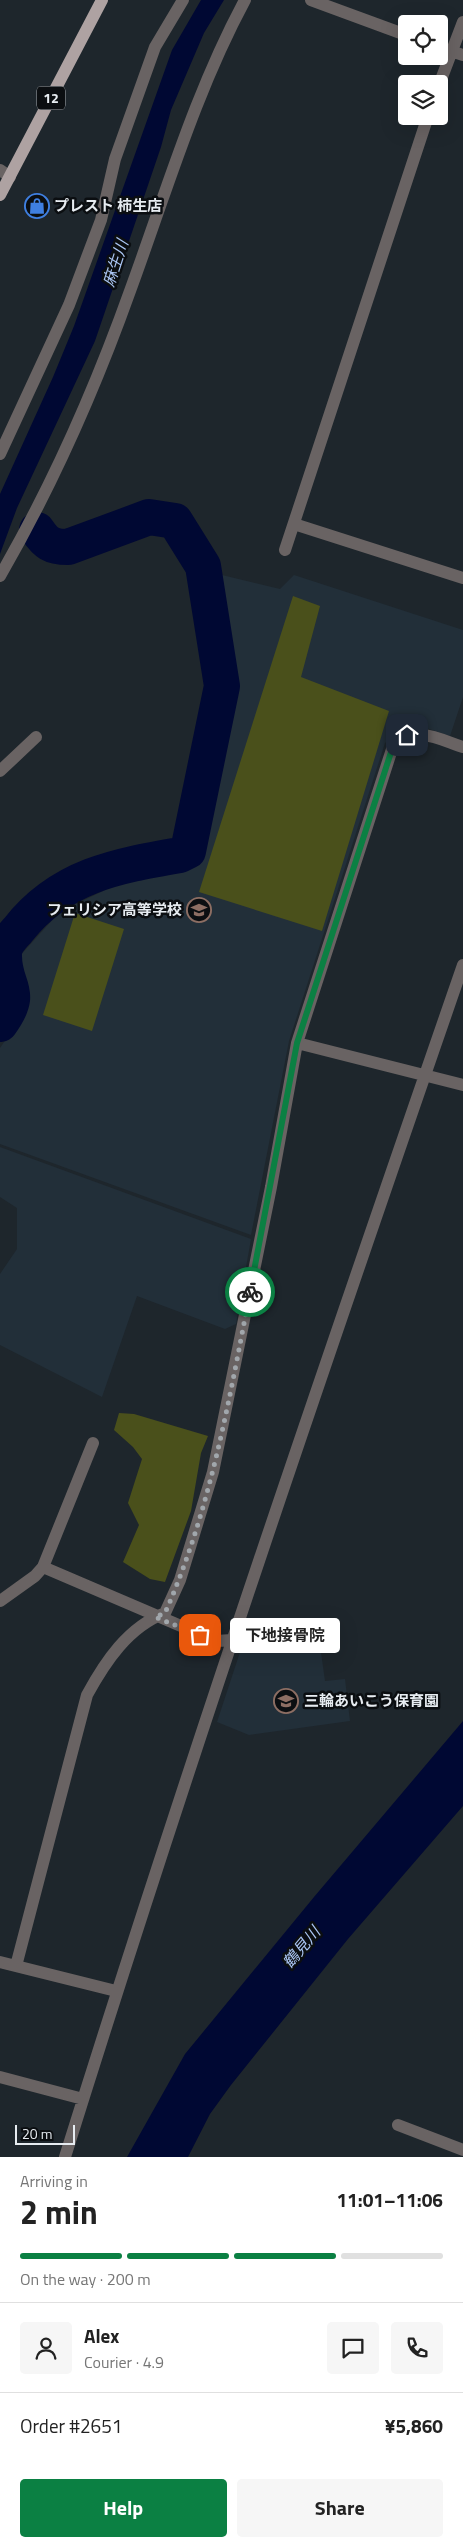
<!DOCTYPE html>
<html lang="en">
<head>
<meta charset="utf-8">
<style>
	body { margin:0; font-family:"Titillium Web","Noto Sans JP",sans-serif; background:#f6f6f6; color:#222; height:100vh; display:flex; flex-direction:column; font-size:19px; white-space:nowrap }
	* { box-sizing:border-box; margin:0 }
	p { font-size:16px; color:#767676 }
	.icon { flex:none; width:28px; height:28px; fill:none; stroke:currentColor; stroke-width:2; stroke-linecap:round; stroke-linejoin:round }
	.map { position:relative; height:2157px; overflow:hidden }
	.sheet { display:flex; flex-direction:column; background:#fff; flex:1 }
	.sheet>* { flex:none }
	.fabs { position:absolute; left:398px; top:15px; display:grid; gap:10px }
	.fabs a { display:grid; place-items:center; width:50px; height:50px; border-radius:5px; background:#fff; box-shadow:0 5px 20px #0002; font-size:25px }
	.scale { position:absolute; left:15px; bottom:12px; width:60px; box-sizing:border-box; padding-left:5px; border:2px solid #e7ecf1; border-top:0; font-size:14px; line-height:18px; white-space:nowrap; color:#e7ecf1; -webkit-text-stroke:4px #0b0e11; paint-order:stroke }
	.pin { position:absolute; display:grid; place-items:center; width:42px; height:42px; color:#fff; margin:-21px; border-radius:10px; box-shadow:0 2px 8px #0006 }
	.courier { position:absolute; display:grid; place-items:center; width:50px; height:50px; margin:-25px; border:4px solid #0b8043; border-radius:50%; background:#fff; color:#222; box-shadow:0 1px 6px #0007 }
	.bubble { position:absolute; height:35px; border-radius:5px; background:#fff; box-shadow:0 5px 20px #0002; font-size:16px; font-weight:700; line-height:35px; text-align:center }
	.head em { font-style:normal; font-weight:700 }
	.head div { display:flex; flex-direction:column-reverse }
	.head { display:flex; align-items:center; justify-content:space-between; height:85px; padding:0 20px }
	h1 { font-size:32px; font-weight:700; line-height:38px }
	.bar { display:grid; grid-template-columns:repeat(4,1fr); gap:8px 5px; align-content:center; height:60px; padding:0 20px }
	.bar i { height:6px; border-radius:4px; background:#e0e0e0 }
	.bar .on { background:#0b8043 }
	.bar p { grid-column:span 4 }
	.line { display:flex; align-items:center; gap:12px; padding:0 20px; border-top:1px solid #e0e0e0 }
	.line div { flex:1 }
	.round { display:grid; place-items:center; flex:none; width:52px; height:52px; border-radius:5px; background:#f6f6f6 }
	.primary-button { display:flex; gap:10px; margin-top:auto; padding:10px 20px }
	.primary-button a { flex:1; height:58px; border-radius:5px; background:#0b8043; color:#fff; font-size:20px; font-weight:700; line-height:58px; text-align:center }
	.primary-button a+a { background:#f6f6f6; color:#222 }
	.map>svg:first-child { display:block }
	.built { fill:#222f39 }
	.green { fill:#4a501b }
	.water { fill:#000833 }
	.lines { fill:none; stroke-linecap:round; stroke-linejoin:round }
	.river { stroke:#000833; stroke-width:36 }
	.minor { stroke:#696363; stroke-width:12 }
	.major { stroke:#aea2a2; stroke-width:12 }
	.done { stroke:#a1a7ac; stroke-width:5; stroke-dasharray:0 9 }
	.route { stroke:#0b8043; stroke-width:6 }
	.labels { text-anchor:middle; stroke-width:5; stroke-linejoin:round; paint-order:stroke }
	.shield { fill:#0b0e11; stroke:#a5a9ae; stroke-width:1 }
	.shield-label { font-size:14px; font-weight:bold; fill:#e7ecf1 }
	.poi-label { font-size:15px; font-weight:bold; fill:#e7ecf1; stroke:#0b0e11; text-anchor:start }
	.water-label { font-size:16px; font-style:italic; fill:#abc6f4; stroke:#0b0e11 }
</style>
</head>
<body>
<div class="map">
<svg width="463" height="2157" viewBox="0 0 463 2157">
	<rect width="100%" height="100%" fill="#1e262c"/>
	<!-- built -->
	<path class="built" d="M 222,575 L 280,589 L 294,575 L 463,630 L 463,697 L 450,736 L 423,727 L 403,729 L 385,743 L 289,1041 L 251,1235 L 0,1144 L 0,1048 L 25,1012 L 26,1001 L 18,958 L 56,916 L 76,904 L 126,880 L 191,867 L 201,850 L 239,686 Z
		M 0,1147 L 251,1239 L 236,1324 L 225,1329 L 137,1296 L 102,1397 L 0,1345 L 0,1274 L 17,1249 L 17,1208 L 0,1197 Z
		M 319,1638 L 325,1681 L 345,1679 L 350,1721 L 249,1735 L 217,1722 L 240,1652 L 245,1646 Z"/>
	<!-- green -->
	<path class="green" d="M 293,596 L 320,606 L 301,677 L 389,711 L 322,931 L 199,892 Z
		M 75,913 L 124,929 L 92,1031 L 43,1015 Z
		M 119,1413 L 134,1414 L 208,1436 L 201,1453 L 191,1511 L 165,1582 L 150,1579 L 123,1562 L 139,1525 L 128,1503 L 142,1459 L 133,1447 L 114,1430 Z"/>
	<!-- water -->
	<path class="water" d="M 201,0 L 224,0 L 204,33 L 171,110 L 161,147 L 95,341 L 17,508 L 0,554 L 0,494 L 53,377 L 74,326 L 172,50 Z
		M 463,1721 L 463,1806 L 348,1939 L 231,2085 L 210,2114 L 188,2157 L 127,2157 L 185,2054 L 314,1897 Z"/>
	<g class="lines">
		<!-- river -->
		<path class="river" d="M 0,1024 C 25,990 4,989 4,956 C 3,945 12,937 18,930 C 60,876 116,866 180,855 L 188,851 L 222,686 L 203,566 L 175,521 L 149,517 L 68,547 C 51,547 46,543 37,530"/>
		<!-- minor -->
		<path class="minor" d="M 311,0 L 406,35
			M 439,47 L 463,55
			M 439,85 L 463,22
			M 0,170 L 10,177
			M 0,454 L 69,305 L 101,220 L 115,159 L 155,47 L 183,0
			M 294,524 L 463,578
			M 285,550 L 428,116
			M 0,576 C 52,486 95,389 130,291 C 166,193 195,93 245,0
			M 0,771 L 36,737
			M 297,1043 L 463,1085
			M 43,1567 L 216,1641 L 232,1640
			M 0,1601 L 35,1576 L 43,1567 L 93,1443
			M 0,1962 L 116,1991
			M 16,1966 L 87,1695 C 105,1662 128,1627 165,1613 L 180,1580 L 213,1472 L 271,1187 L 297,1043 L 394,743 C 420,727 436,738 463,747
			M 0,2077 L 83,2099
			M 398,2125 L 463,2150
			M 65,2157 C 190,1757 326,1361 463,965"/>
		<!-- major -->
		<path class="major" d="M 0,195 L 102,0"/>
	</g>
	<g class="lines">
		<!-- done -->
		<path class="done" d="M 200,1635 L 155,1617 L 165,1613 C 210,1512 229,1401 250,1292"/>
		<!-- route -->
		<path class="route" d="M 250,1292 L 297,1043 L 394,743 L 407,735"/>
	</g>
	<!-- icons -->
	<defs>
		<symbol id="shop-ring" viewBox="-11 -11 22 22"><circle r="9.5" fill="#0b0e11" stroke="#3f7fe0" stroke-width="1.5"/><path d="M-5-2.5h2.3a2.7 3.5 0 0 1 5.4 0H5L5.5 6h-11ZM-1.5-2.5h3a1.5 2.3 0 0 0-3 0Z" fill="#3f7fe0"/></symbol>
		<symbol id="school-ring" viewBox="-11 -11 22 22"><circle r="9.5" fill="#0b0e11" stroke="#8d6e63" stroke-width="1.5"/><path d="M0-5L7-2L0 1L-7-2ZM-4 1L0 2.5L4 1V4Q0 6-4 4Z" fill="#8d6e63"/></symbol>
	</defs>
	<g fill-rule="evenodd">
		<use href="#shop-ring" x="23" y="192" width="28" height="28"/>
		<use href="#school-ring" x="185" y="896" width="28" height="28"/>
		<use href="#school-ring" x="272" y="1687" width="28" height="28"/>
	</g>
	<g class="labels">
		<!-- shield labels -->
		<rect class="shield" x="37" y="86.5" width="28" height="23" rx="4"/>
		<g class="shield-label">
			<text x="51" y="103">12</text>
		</g>
		<!-- poi labels -->
		<g class="poi-label">
			<text x="54" y="211">プレスト 柿生店</text>
			<text x="182" y="915" text-anchor="end">フェリシア高等学校</text>
			<text x="304" y="1706">三輪あいこう保育園</text>
		</g>
		<!-- water labels -->
		<g class="water-label">
			<text transform="translate(115 263) rotate(-72)" y="6">麻生川</text>
			<text transform="translate(301 1947) rotate(-50)" y="6">鶴見川</text>
		</g>
	</g>
</svg>
<div class="fabs">
<a><svg class="icon" aria-label="locate" viewBox="0 0 24 24"><circle cx="12" cy="12" r="6"/><path d="M12 2v4M12 18v4M2 12h4M18 12h4"/></svg></a>
<a><svg class="icon" aria-label="layers" viewBox="0 0 24 24"><path d="M12 4l9 5-9 5-9-5zM3 14l9 5 9-5"/></svg></a>
</div>
<div class="scale">20 m</div>
<div class="pin" style="left:200px;top:1635px;background:#ea580c"><svg class="icon" aria-label="bag" viewBox="0 0 24 24"><path d="M5 8h14l-1 12H6zM9 8a3 3 0 0 1 6 0"/></svg></div>
<div class="pin" style="left:407px;top:735px;background:#1f2937"><svg class="icon" aria-label="home" viewBox="0 0 24 24"><path d="M3 11l9-7 9 7M6 9v11h12V9"/></svg></div>
<div class="courier" style="left:250px;top:1292px"><svg class="icon" aria-label="bike" viewBox="0 0 24 24"><circle cx="6" cy="16" r="4"/><circle cx="18" cy="16" r="4"/><path d="M6 16l4-8h5l3 8M10 8l3 8H6M13 5h3"/></svg></div>
<div class="bubble" style="left:230px;top:1618px;width:110px">下地接骨院</div>
</div>
<section class="sheet">
<div class="head"><div><h1>2 min</h1><p>Arriving in</p></div><em>11:01–11:06</em></div>
<div class="bar"><i class="on"></i><i class="on"></i><i class="on"></i><i></i><p>On the way · 200 m</p></div>
<div class="line" style="height:90px"><a class="round"><svg class="icon" aria-label="person" viewBox="0 0 24 24"><circle cx="12" cy="8" r="4"/><path d="M4 21q1-7 8-7t8 7"/></svg></a><div><b>Alex</b><p>Courier · 4.9</p></div><a class="round"><svg class="icon" aria-label="chat" viewBox="0 0 24 24"><path d="M4 5h16v11H9l-5 4z"/></svg></a><a class="round"><svg class="icon" aria-label="phone" viewBox="0 0 24 24"><path d="M5 4h4l2 5-3 2q2 4 5 5l2-3 5 2v4C11 20 4 13 5 4z"/></svg></a></div>
<div class="line" style="height:65px"><div>Order #2651</div><b>¥5,860</b></div>
<div class="primary-button"><a>Help</a><a>Share</a></div>
</section>
</body>
</html>
